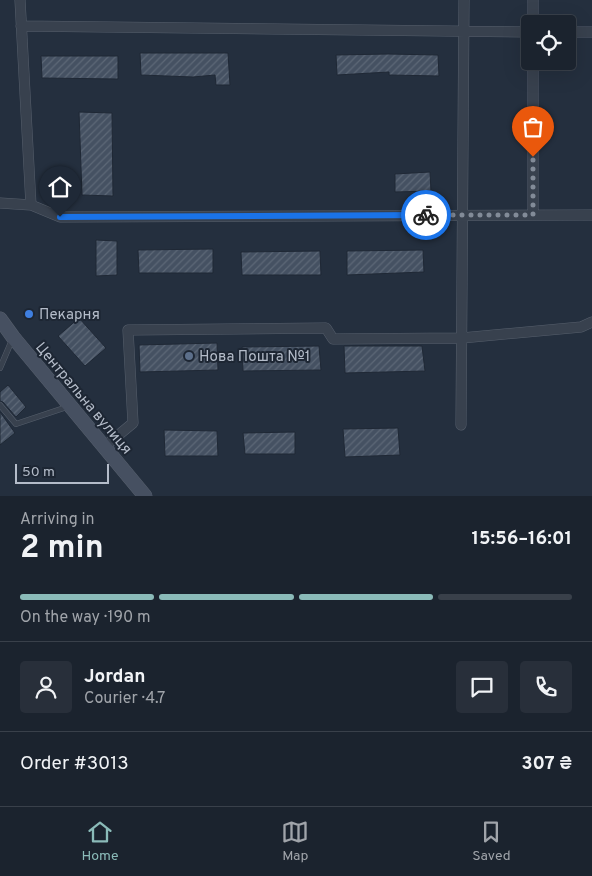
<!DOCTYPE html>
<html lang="en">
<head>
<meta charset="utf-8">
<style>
	body { margin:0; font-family:Overpass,sans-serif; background:#282f3a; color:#f1f3f6; height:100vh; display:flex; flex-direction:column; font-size:19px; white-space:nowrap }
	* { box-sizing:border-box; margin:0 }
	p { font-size:16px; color:#a0a4aa }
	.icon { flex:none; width:28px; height:28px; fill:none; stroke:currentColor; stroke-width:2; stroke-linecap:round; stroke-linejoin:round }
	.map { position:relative; height:496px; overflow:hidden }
	.sheet { display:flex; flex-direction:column; background:#1b232e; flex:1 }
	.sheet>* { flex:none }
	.tools { position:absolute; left:521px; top:15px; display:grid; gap:10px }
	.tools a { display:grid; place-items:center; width:55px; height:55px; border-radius:5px; background:#1b232e; box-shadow:0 5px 20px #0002,0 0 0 1px #39404a; font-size:25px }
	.scale { position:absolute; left:15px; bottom:12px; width:94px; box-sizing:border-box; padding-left:5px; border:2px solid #b4bcc9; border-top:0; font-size:14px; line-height:18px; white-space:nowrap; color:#b4bcc9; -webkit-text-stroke:4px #1d2633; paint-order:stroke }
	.pin { position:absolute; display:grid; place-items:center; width:42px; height:42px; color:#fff; margin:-51px -21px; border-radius:50% 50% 50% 0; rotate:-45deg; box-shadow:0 0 5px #0007 }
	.pin .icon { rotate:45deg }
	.courier { position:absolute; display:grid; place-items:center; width:50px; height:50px; margin:-25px; border:4px solid #1a73e8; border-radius:50%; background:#fff; color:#222; box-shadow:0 1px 6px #0007 }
	.overview em { font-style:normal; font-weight:700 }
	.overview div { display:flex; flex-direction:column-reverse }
	.overview { display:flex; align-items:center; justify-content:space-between; height:85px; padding:0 20px }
	h1 { font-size:32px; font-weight:700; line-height:38px }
	.bar { display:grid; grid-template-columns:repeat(4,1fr); gap:8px 5px; align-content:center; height:60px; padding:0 20px }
	.bar i { height:6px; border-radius:4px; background:#39404a }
	.bar .current { background:#8bbbb9 }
	.bar p { grid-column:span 4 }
	.line { display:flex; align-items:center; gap:12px; padding:0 20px; border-top:1px solid #39404a }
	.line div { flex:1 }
	.round { display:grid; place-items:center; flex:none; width:52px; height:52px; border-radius:5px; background:#282f3a }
	.menu { display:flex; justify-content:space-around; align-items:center; height:70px; border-top:1px solid #39404a; background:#1b232e; font-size:14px; color:#a0a4aa }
	.menu a { display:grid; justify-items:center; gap:2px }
	.menu .current { color:#8bbbb9 }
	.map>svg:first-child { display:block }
	.building { fill:url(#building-hatch); stroke:#1f2835 }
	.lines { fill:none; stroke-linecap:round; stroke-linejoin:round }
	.service-casing { stroke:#565f6c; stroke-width:6 }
	.minor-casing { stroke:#565f6c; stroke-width:11 }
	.secondary-casing { stroke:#565f6c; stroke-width:15 }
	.service { stroke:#38414e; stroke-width:5 }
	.minor { stroke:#38414e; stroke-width:10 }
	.secondary { stroke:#465061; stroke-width:14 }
	.done { stroke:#828b98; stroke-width:5; stroke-dasharray:0 9 }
	.route { stroke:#1a73e8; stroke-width:6 }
	.shop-dot { fill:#3f7fe0; stroke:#1d2633; stroke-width:2 }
	.service-dot { fill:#5c6f8a; stroke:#1d2633; stroke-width:2 }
	.labels { text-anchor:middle; stroke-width:4; stroke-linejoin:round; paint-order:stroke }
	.poi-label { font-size:15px; fill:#b4bcc9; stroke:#1d2633; text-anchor:start }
	.street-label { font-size:15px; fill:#b4bcc9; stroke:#1d2633 }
</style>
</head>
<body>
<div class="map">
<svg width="592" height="496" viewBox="0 0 592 496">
	<defs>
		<pattern id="building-hatch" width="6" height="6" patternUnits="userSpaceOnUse" patternTransform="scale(1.25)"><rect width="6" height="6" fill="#455162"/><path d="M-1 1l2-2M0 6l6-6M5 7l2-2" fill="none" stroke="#5d6877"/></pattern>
	</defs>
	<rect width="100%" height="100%" fill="#242f3e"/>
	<!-- building -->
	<path class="building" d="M 140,53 L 228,53 L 230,85 L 216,85 L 215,75 L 193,77 L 141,75 Z
		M 388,54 L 438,55 L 439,76 L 389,75 L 389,72 L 337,75 L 336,55 Z
		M 41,56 L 118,56 L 118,79 L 42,78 Z
		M 79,112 L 112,113 L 113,196 L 82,195 Z
		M 430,172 L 431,191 L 395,192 L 395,174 Z
		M 96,240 L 117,241 L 117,275 L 96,276 Z
		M 213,249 L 213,273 L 139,273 L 138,250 Z
		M 423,250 L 424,272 L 347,275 L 347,251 Z
		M 320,251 L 321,275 L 242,275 L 241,252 Z
		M 79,318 L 106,348 L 85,366 L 58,336 Z
		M 217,343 L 218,370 L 140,372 L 139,345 Z
		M 319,346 L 321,370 L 243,371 L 242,347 Z
		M 344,346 L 422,346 L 425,371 L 345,373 Z
		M 8,385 L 26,407 L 16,417 L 3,402 L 0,401 L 0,392 Z
		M 0,412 L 15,433 L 0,445 Z
		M 398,428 L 400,455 L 345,457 L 343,429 Z
		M 164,430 L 217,431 L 218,456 L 165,456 Z
		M 295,432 L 295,454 L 245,454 L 243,433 Z"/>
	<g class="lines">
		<defs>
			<path id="service" d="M 0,368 L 12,340
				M 0,405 L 16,424 L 67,407"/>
			<path id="minor" d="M 20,0 L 31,205
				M 533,0 L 533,24
				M 21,26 L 530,32
				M 568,32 L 592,32
				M 533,61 L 533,215
				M 0,203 L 31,205 L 60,217 L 592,215
				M 461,425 L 464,0
				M 104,447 L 133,423 L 128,330 L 326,328 L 333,339 L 462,338 L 581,327 L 592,322"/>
			<path id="secondary" d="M 0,319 L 13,337 L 145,496"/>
		</defs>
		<!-- service casing -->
		<use href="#service" class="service-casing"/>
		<!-- minor casing -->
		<use href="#minor" class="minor-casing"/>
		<!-- secondary casing -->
		<use href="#secondary" class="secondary-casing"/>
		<!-- service -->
		<use href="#service" class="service"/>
		<!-- minor -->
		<use href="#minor" class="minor"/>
		<!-- secondary -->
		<use href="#secondary" class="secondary"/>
	</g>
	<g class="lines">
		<!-- done -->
		<path class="done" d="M 426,215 L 533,215 L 533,157"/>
		<!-- route -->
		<path class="route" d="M 60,217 L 426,215"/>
	</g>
	<!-- markers -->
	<circle class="shop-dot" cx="29" cy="314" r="5"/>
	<circle class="service-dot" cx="189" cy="356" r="5"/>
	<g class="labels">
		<!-- poi labels -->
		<g class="poi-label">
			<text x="39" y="319">Пекарня</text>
			<text x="199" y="361">Нова Пошта №1</text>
		</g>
		<!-- street labels -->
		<g class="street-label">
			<text transform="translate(84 398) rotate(50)" y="5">Центральна вулиця</text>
		</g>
	</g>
</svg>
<div class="tools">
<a><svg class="icon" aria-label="locate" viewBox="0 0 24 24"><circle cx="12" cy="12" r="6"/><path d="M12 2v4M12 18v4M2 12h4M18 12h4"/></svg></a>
</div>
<div class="scale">50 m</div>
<div class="pin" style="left:533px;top:157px;background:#ea580c"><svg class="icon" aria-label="bag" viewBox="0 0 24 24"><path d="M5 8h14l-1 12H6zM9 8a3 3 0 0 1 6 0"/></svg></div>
<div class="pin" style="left:60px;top:217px;background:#1f2937"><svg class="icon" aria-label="home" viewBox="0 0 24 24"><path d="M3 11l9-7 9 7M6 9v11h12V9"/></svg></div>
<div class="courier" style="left:426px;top:215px"><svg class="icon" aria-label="bike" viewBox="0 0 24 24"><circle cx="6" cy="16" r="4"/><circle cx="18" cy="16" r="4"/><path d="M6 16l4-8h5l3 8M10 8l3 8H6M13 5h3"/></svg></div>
</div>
<section class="sheet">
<div class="overview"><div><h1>2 min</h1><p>Arriving in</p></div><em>15:56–16:01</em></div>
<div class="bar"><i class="current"></i><i class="current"></i><i class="current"></i><i></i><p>On the way · 190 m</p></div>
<div class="line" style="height:90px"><a class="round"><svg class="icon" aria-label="person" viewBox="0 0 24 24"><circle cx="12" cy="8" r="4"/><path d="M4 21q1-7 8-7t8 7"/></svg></a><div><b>Jordan</b><p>Courier · 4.7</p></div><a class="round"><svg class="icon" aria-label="chat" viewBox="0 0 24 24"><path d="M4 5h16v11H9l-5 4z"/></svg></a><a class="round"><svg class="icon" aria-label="phone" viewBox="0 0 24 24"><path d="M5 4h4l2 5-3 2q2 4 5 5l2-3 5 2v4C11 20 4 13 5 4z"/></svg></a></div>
<div class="line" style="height:65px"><div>Order #3013</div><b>307 ₴</b></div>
</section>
<nav class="menu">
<a class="current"><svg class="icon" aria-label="home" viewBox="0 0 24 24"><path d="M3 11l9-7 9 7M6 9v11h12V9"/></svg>Home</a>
<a><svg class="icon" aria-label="map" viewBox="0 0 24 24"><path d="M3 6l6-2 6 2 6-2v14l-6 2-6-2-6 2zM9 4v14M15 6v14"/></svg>Map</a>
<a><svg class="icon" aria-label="saved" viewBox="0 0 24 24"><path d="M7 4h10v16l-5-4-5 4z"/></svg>Saved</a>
</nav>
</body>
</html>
